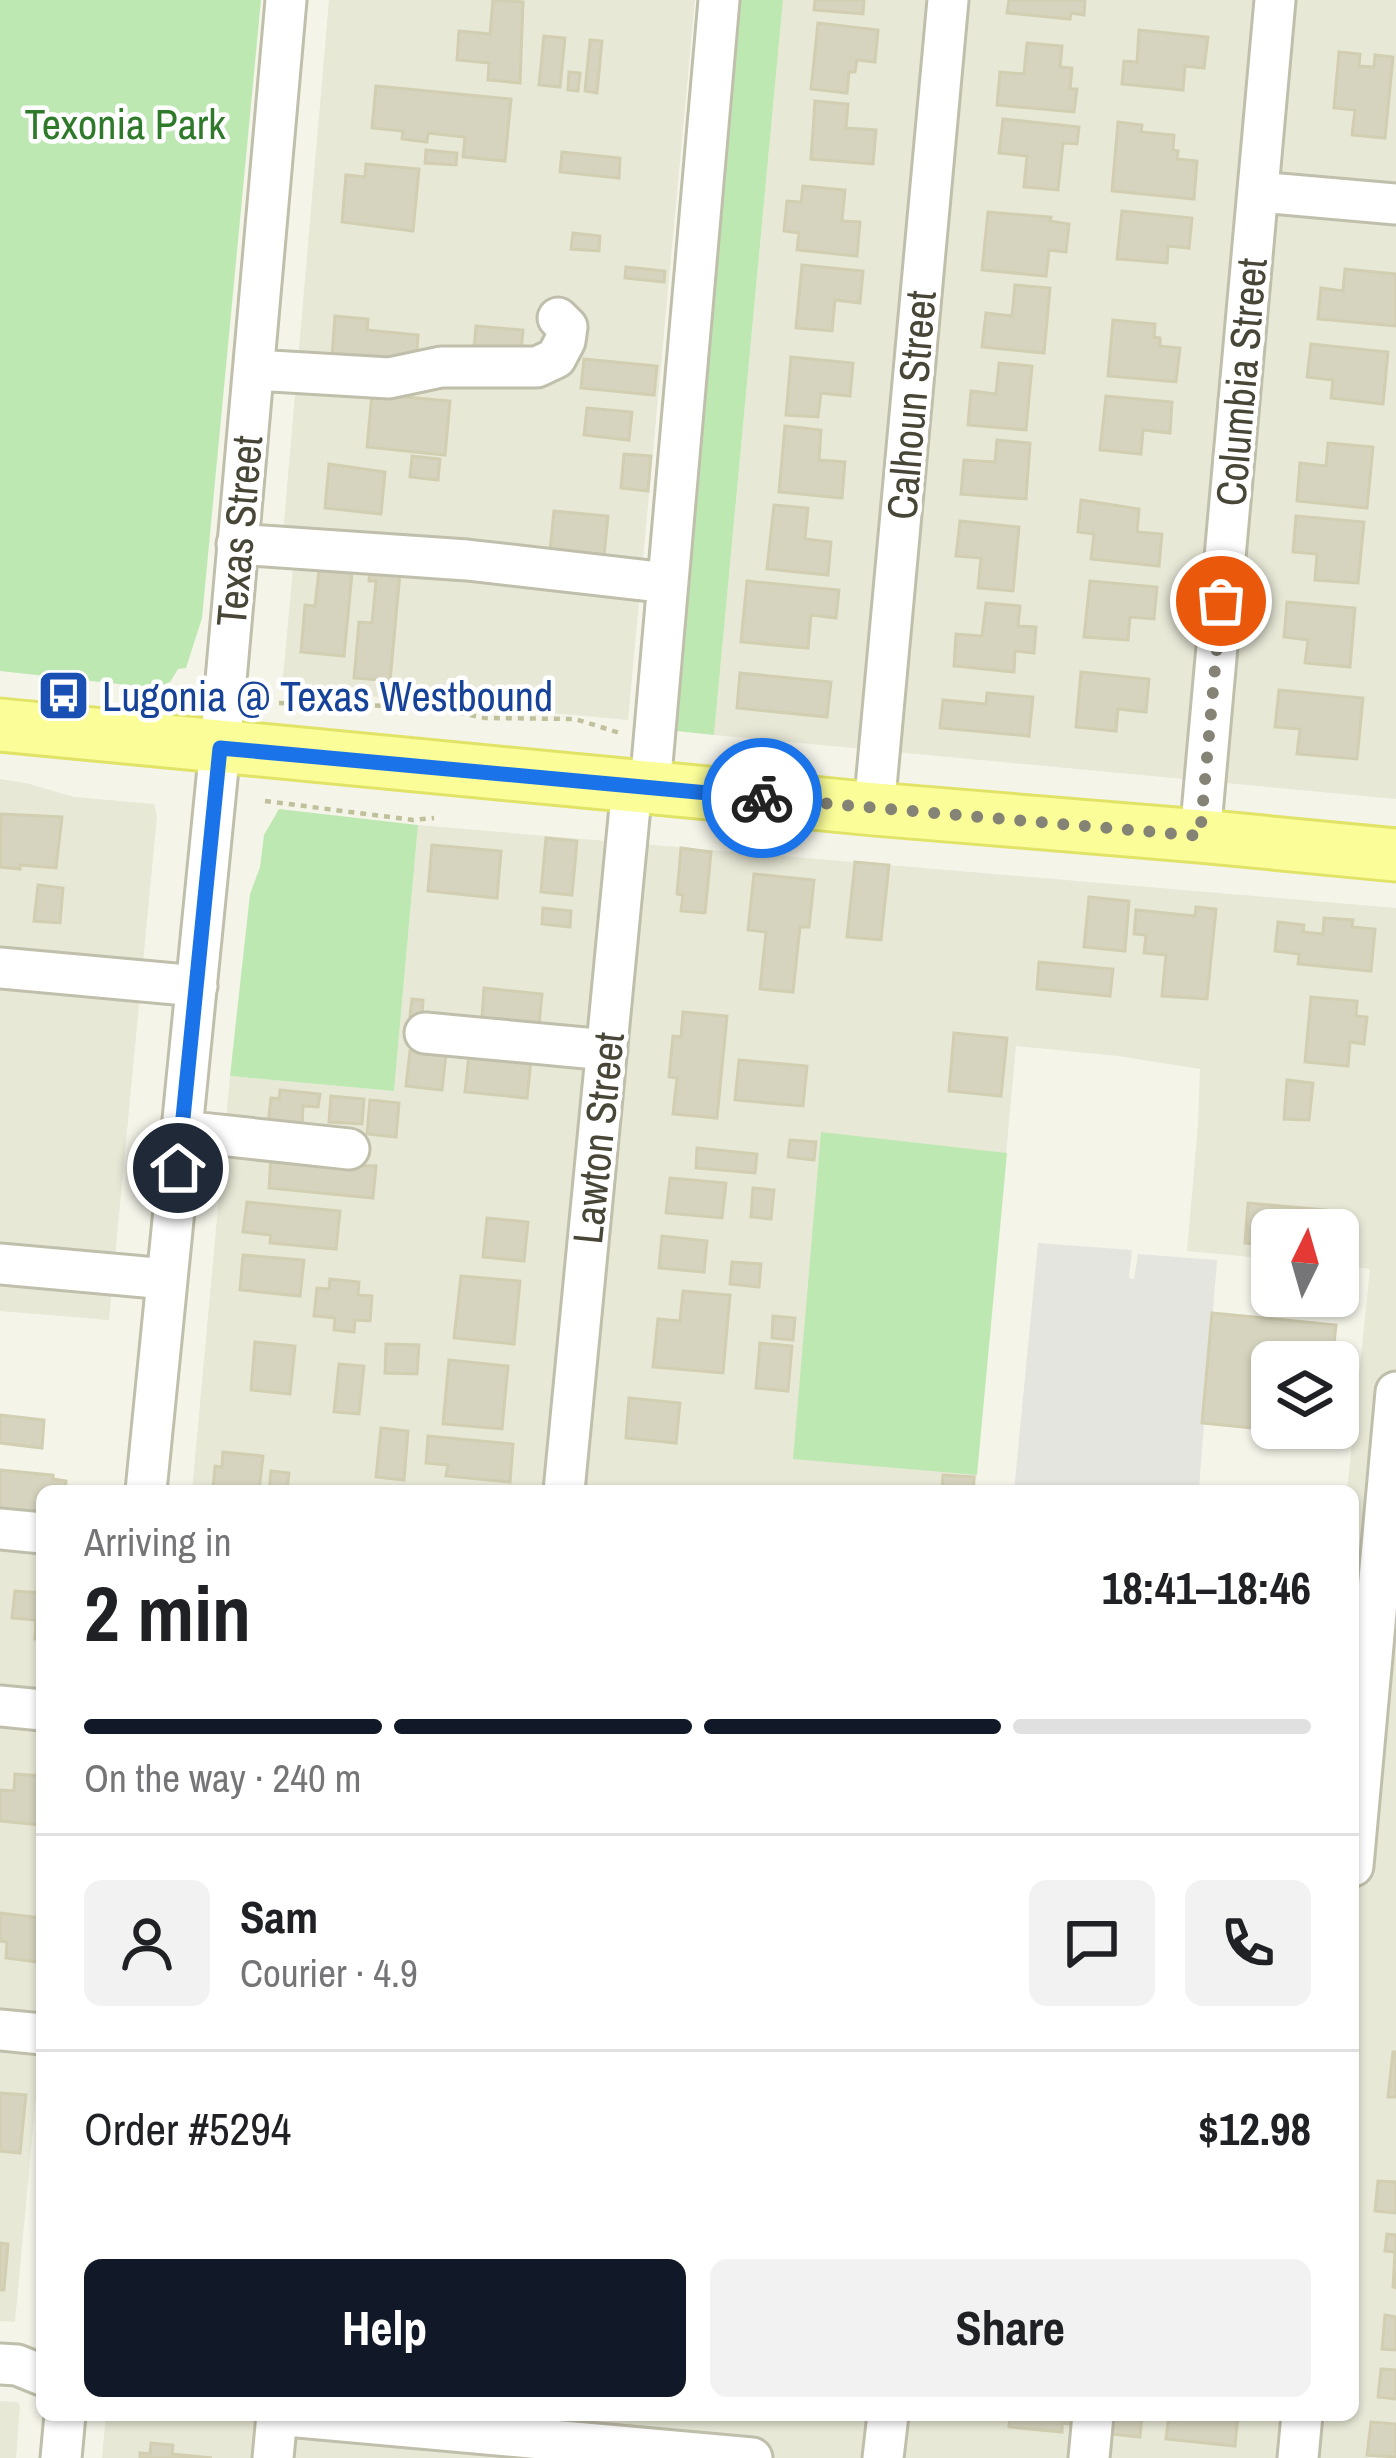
<!DOCTYPE html>
<html lang="en">
<head>
<meta charset="utf-8">
<style>
	body { margin:0; font-family:"Archivo Narrow",sans-serif; background:#f2f2f2; color:#202124; height:100vh; display:flex; flex-direction:column; font-size:45px; white-space:nowrap }
	* { box-sizing:border-box; margin:0 }
	p { font-size:39px; color:#757577 }
	.icon { flex:none; width:66px; height:66px; fill:none; stroke:currentColor; stroke-width:2; stroke-linecap:round; stroke-linejoin:round }
	.map { position:relative; flex:1; overflow:hidden }
	.side { position:absolute; left:36px; top:1485px; width:1323px; height:936px; display:flex; flex-direction:column; background:#fff; border-radius:18px; box-shadow:0 3px 9px #0004 }
	.side>* { flex:none }
	.needle { width:78px; rotate:5deg }
	.tools { position:absolute; left:1251px; top:1209px; display:grid; gap:24px }
	.tools a { display:grid; place-items:center; width:108px; height:108px; border-radius:18px; background:#fff; box-shadow:0 3px 9px #0004; font-size:60px }
	.pin { position:absolute; display:grid; place-items:center; width:102px; height:102px; color:#fff; margin:-51px; border:6px solid #fff; border-radius:50%; box-shadow:0 3px 12px #0007 }
	.courier { position:absolute; display:grid; place-items:center; width:120px; height:120px; margin:-60px; border:9px solid #1a73e8; border-radius:50%; background:#fff; color:#222; box-shadow:0 3px 15px #0007 }
	.overview em { font-style:normal; font-weight:700 }
	.overview div { display:flex; flex-direction:column-reverse }
	.overview { display:flex; align-items:center; justify-content:space-between; height:204px; padding:0 48px }
	h1 { font-size:78px; font-weight:700; line-height:90px }
	.bar { display:grid; grid-template-columns:repeat(4,1fr); gap:18px 12px; align-content:center; height:144px; padding:0 48px }
	.bar i { height:15px; border-radius:9px; background:#e0e0e0 }
	.bar .on { background:#111827 }
	.bar p { grid-column:span 4 }
	.line { display:flex; align-items:center; gap:30px; padding:0 48px; border-top:3px solid #e0e0e0 }
	.line div { flex:1 }
	.round { display:grid; place-items:center; flex:none; width:126px; height:126px; border-radius:18px; background:#f2f2f2 }
	.action { display:flex; gap:24px; margin-top:auto; padding:24px 48px }
	.action a { flex:1; height:138px; border-radius:18px; background:#111827; color:#fff; font-size:48px; font-weight:700; line-height:138px; text-align:center }
	.action a+a { background:#f2f2f2; color:#202124 }
	.map>svg:first-child { display:block }
	.residential { fill:#e8e8d7 }
	.green { fill:#bee8b2 }
	.parking { fill:#e5e5e0 }
	.building { fill:#d6d4be; stroke:#d1ceb1; stroke-width:3 }
	.lines { fill:none; stroke-linecap:round; stroke-linejoin:round }
	.minor-casing { stroke:#c0bfab; stroke-width:45 }
	.major-casing { stroke:#e1e367; stroke-width:57 }
	.path { stroke:#c1c09c; stroke-width:4.5; stroke-dasharray:6 6; stroke-linecap:butt }
	.minor { stroke:#fff; stroke-width:39 }
	.major { stroke:#fafd98; stroke-width:51 }
	.done { stroke:#848375; stroke-width:12; stroke-dasharray:0 21.6 }
	.route { stroke:#1a73e8; stroke-width:15 }
	.labels { text-anchor:middle; stroke-width:9; stroke-linejoin:round; paint-order:stroke }
	.park-label { font-size:42px; fill:#2f7a2a; stroke:#fff }
	.street-label { font-size:42px; fill:#484637; stroke:#fff }
	.transit-label { font-size:42px; fill:#164399; stroke:#fff; text-anchor:start }
</style>
</head>
<body>
<div class="map">
<svg width="1396" height="2458" viewBox="0 0 1396 2458">
	<rect width="100%" height="100%" fill="#f4f4e9"/>
	<!-- residential -->
	<path class="residential" d="M 329,0 L 695,0 L 628,720 L 282,688 L 294,557 L 283,534 Z
		M 783,0 L 1396,0 L 1396,799 L 714,735 Z
		M 0,779 L 26,783 L 74,797 L 154,804 L 157,816 L 109,1320 L 0,1311 Z
		M 418,825 L 1396,908 L 1396,2458 L 102,2458 L 106,2415 L 1353,2415 L 1353,1491 L 1347,1491 L 1370,1269 L 1338,1265 L 1338,1230 L 1272,1230 L 1272,1259 L 1187,1251 L 1198,1124 L 1200,1069 L 1118,1056 L 1016,1046 L 975,1491 L 192,1491 L 230,1076 L 394,1091 Z
		M 0,1542 L 42,1546 L 42,2032 L 15,2322 L 0,2321 Z
		M 0,2401 L 17,2402 L 20,2406 L 16,2458 L 0,2458 Z"/>
	<!-- green -->
	<path class="green" d="M 0,0 L 261,0 L 202,618 L 186,668 L 178,669 L 170,682 L 155,688 L 0,671 Z
		M 731,0 L 783,0 L 714,735 L 667,730 Z
		M 279,809 L 418,825 L 394,1091 L 230,1076 L 250,894 L 260,867 L 264,835 Z
		M 821,1132 L 1007,1153 L 977,1475 L 793,1459 Z"/>
	<!-- parking -->
	<path class="parking" d="M 1038,1243 L 1132,1250 L 1129,1278 L 1134,1279 L 1138,1254 L 1217,1260 L 1199,1488 L 1142,1485 L 1141,1491 L 1014,1491 Z"/>
	<!-- building -->
	<path class="building" d="M 493,0 L 523,2 L 520,83 L 488,80 L 489,63 L 457,60 L 459,31 L 490,34 Z
		M 815,0 L 864,0 L 863,14 L 814,10 Z
		M 1009,0 L 1085,0 L 1084,15 L 1071,13 L 1070,19 L 1007,13 Z
		M 818,23 L 878,30 L 875,62 L 857,60 L 855,72 L 849,72 L 847,93 L 811,89 Z
		M 1139,30 L 1208,37 L 1204,68 L 1185,66 L 1183,90 L 1122,84 L 1124,61 L 1137,62 Z
		M 544,36 L 565,38 L 560,87 L 539,85 Z
		M 590,40 L 602,41 L 597,93 L 585,91 Z
		M 1027,43 L 1062,46 L 1060,67 L 1072,68 L 1070,89 L 1077,89 L 1074,112 L 997,105 L 1000,72 L 1024,74 Z
		M 1339,52 L 1360,54 L 1359,66 L 1374,67 L 1375,55 L 1393,57 L 1385,138 L 1352,135 L 1355,110 L 1334,108 Z
		M 569,72 L 580,73 L 578,91 L 568,90 Z
		M 376,86 L 511,99 L 505,161 L 463,157 L 465,137 L 428,133 L 427,142 L 402,139 L 403,131 L 372,128 Z
		M 815,101 L 848,104 L 846,128 L 876,130 L 873,164 L 811,159 Z
		M 1003,119 L 1079,127 L 1077,144 L 1063,143 L 1058,190 L 1024,187 L 1027,156 L 999,153 Z
		M 1118,122 L 1142,125 L 1141,132 L 1174,135 L 1173,150 L 1178,151 L 1177,159 L 1197,161 L 1194,199 L 1112,191 Z
		M 426,150 L 457,153 L 456,165 L 425,163 Z
		M 562,152 L 620,158 L 619,178 L 560,172 Z
		M 366,164 L 419,169 L 413,231 L 342,222 L 346,175 L 365,177 Z
		M 803,186 L 845,190 L 842,221 L 860,222 L 857,256 L 797,250 L 799,233 L 784,231 L 787,201 L 801,202 Z
		M 1122,211 L 1192,218 L 1189,248 L 1168,246 L 1167,263 L 1117,259 Z
		M 988,212 L 1051,217 L 1050,221 L 1069,224 L 1066,252 L 1049,250 L 1046,276 L 982,270 Z
		M 573,233 L 600,236 L 599,251 L 571,249 Z
		M 802,265 L 863,271 L 860,303 L 835,300 L 832,331 L 796,328 Z
		M 626,267 L 665,271 L 664,282 L 625,278 Z
		M 1345,269 L 1396,274 L 1396,326 L 1318,319 L 1321,288 L 1343,291 Z
		M 1015,285 L 1050,288 L 1044,353 L 982,347 L 986,313 L 1012,316 Z
		M 335,316 L 368,319 L 367,330 L 418,335 L 416,365 L 332,357 Z
		M 1113,320 L 1155,324 L 1154,337 L 1160,338 L 1160,346 L 1180,348 L 1176,382 L 1108,376 Z
		M 476,326 L 523,330 L 521,352 L 474,348 Z
		M 1311,344 L 1388,352 L 1383,404 L 1331,398 L 1333,380 L 1307,377 Z
		M 791,357 L 853,363 L 850,396 L 821,393 L 818,417 L 786,415 Z
		M 584,359 L 657,366 L 654,395 L 581,388 Z
		M 999,363 L 1032,366 L 1026,430 L 968,425 L 971,391 L 996,394 Z
		M 372,394 L 450,401 L 445,455 L 367,447 Z
		M 1106,396 L 1172,402 L 1170,433 L 1143,430 L 1141,454 L 1100,450 Z
		M 587,408 L 632,412 L 629,440 L 584,435 Z
		M 785,426 L 821,430 L 819,460 L 845,462 L 842,498 L 779,492 Z
		M 997,440 L 1030,443 L 1026,499 L 961,494 L 964,460 L 995,462 Z
		M 1328,443 L 1373,447 L 1367,508 L 1297,501 L 1300,463 L 1326,466 Z
		M 624,454 L 651,456 L 648,491 L 621,488 Z
		M 412,456 L 440,459 L 438,480 L 410,477 Z
		M 329,464 L 385,472 L 381,514 L 325,508 Z
		M 1081,500 L 1139,509 L 1137,532 L 1162,534 L 1159,566 L 1091,559 L 1094,534 L 1078,532 Z
		M 774,505 L 808,508 L 805,539 L 831,542 L 828,575 L 767,569 Z
		M 554,511 L 608,516 L 604,556 L 550,551 Z
		M 1296,516 L 1364,522 L 1358,583 L 1315,580 L 1317,554 L 1293,552 Z
		M 960,521 L 1019,527 L 1013,591 L 978,588 L 981,558 L 956,556 Z
		M 319,570 L 352,573 L 344,656 L 301,652 L 305,605 L 315,606 Z
		M 370,570 L 400,573 L 390,681 L 354,678 L 359,622 L 372,623 L 376,581 L 369,581 Z
		M 747,581 L 839,590 L 836,618 L 811,615 L 808,648 L 741,642 Z
		M 1090,581 L 1157,587 L 1154,619 L 1130,617 L 1128,640 L 1084,637 Z
		M 1287,602 L 1355,608 L 1350,667 L 1305,663 L 1308,640 L 1284,637 Z
		M 986,603 L 1020,606 L 1018,626 L 1036,627 L 1034,653 L 1015,651 L 1014,672 L 954,666 L 956,634 L 982,636 Z
		M 1081,672 L 1149,679 L 1146,712 L 1118,709 L 1116,731 L 1076,727 Z
		M 740,673 L 831,682 L 827,717 L 737,708 Z
		M 1279,690 L 1363,698 L 1357,759 L 1297,754 L 1300,729 L 1275,727 Z
		M 987,693 L 1033,697 L 1029,736 L 940,728 L 943,700 L 986,704 Z
		M 1,814 L 62,817 L 56,868 L 20,865 L 20,869 L 0,867 Z
		M 546,838 L 577,841 L 572,895 L 541,892 Z
		M 432,845 L 501,851 L 497,898 L 428,891 Z
		M 681,848 L 711,852 L 705,913 L 681,911 L 683,895 L 677,894 Z
		M 855,862 L 889,865 L 881,940 L 847,937 Z
		M 754,874 L 814,880 L 809,927 L 800,927 L 793,992 L 760,989 L 766,932 L 748,930 Z
		M 38,885 L 63,888 L 60,923 L 34,921 Z
		M 1089,897 L 1129,901 L 1125,951 L 1084,947 Z
		M 1196,907 L 1216,909 L 1207,999 L 1162,996 L 1166,955 L 1144,953 L 1146,935 L 1134,934 L 1136,910 L 1195,916 Z
		M 543,908 L 571,911 L 570,927 L 542,924 Z
		M 1324,918 L 1353,920 L 1352,927 L 1375,929 L 1371,971 L 1298,964 L 1299,954 L 1275,951 L 1278,922 L 1304,925 L 1303,932 L 1323,934 Z
		M 1039,962 L 1113,969 L 1110,996 L 1037,989 Z
		M 484,988 L 542,994 L 539,1024 L 482,1018 Z
		M 1311,997 L 1357,1001 L 1356,1016 L 1367,1017 L 1364,1044 L 1350,1042 L 1348,1066 L 1305,1062 Z
		M 412,999 L 423,1000 L 422,1018 L 410,1016 Z
		M 683,1012 L 727,1016 L 717,1118 L 673,1114 L 677,1078 L 669,1077 L 673,1036 L 681,1037 Z
		M 954,1033 L 1007,1038 L 1001,1096 L 949,1091 Z
		M 470,1045 L 532,1051 L 527,1098 L 465,1092 Z
		M 410,1051 L 446,1054 L 442,1090 L 406,1086 Z
		M 739,1060 L 807,1066 L 803,1106 L 735,1100 Z
		M 1287,1080 L 1313,1083 L 1309,1120 L 1284,1119 Z
		M 280,1090 L 320,1094 L 318,1107 L 303,1106 L 302,1127 L 268,1124 L 271,1098 L 279,1099 Z
		M 331,1096 L 364,1099 L 362,1124 L 329,1122 Z
		M 370,1100 L 399,1103 L 396,1137 L 367,1134 Z
		M 790,1140 L 816,1142 L 814,1160 L 788,1157 Z
		M 697,1148 L 757,1154 L 755,1173 L 696,1168 Z
		M 271,1156 L 337,1165 L 376,1166 L 373,1198 L 269,1188 Z
		M 670,1178 L 726,1183 L 722,1218 L 666,1213 Z
		M 753,1188 L 774,1190 L 771,1219 L 751,1217 Z
		M 247,1202 L 340,1211 L 336,1249 L 270,1243 L 271,1235 L 243,1232 Z
		M 1248,1203 L 1348,1212 L 1344,1252 L 1338,1251 L 1338,1230 L 1272,1230 L 1272,1246 L 1245,1243 Z
		M 487,1218 L 528,1222 L 524,1261 L 483,1257 Z
		M 662,1236 L 707,1241 L 704,1272 L 659,1268 Z
		M 243,1255 L 304,1260 L 300,1296 L 240,1290 Z
		M 732,1262 L 761,1264 L 759,1287 L 730,1284 Z
		M 461,1276 L 520,1281 L 514,1344 L 454,1338 Z
		M 330,1279 L 359,1282 L 358,1295 L 372,1296 L 370,1321 L 355,1320 L 354,1332 L 334,1330 L 335,1318 L 314,1316 L 317,1288 L 329,1289 Z
		M 683,1291 L 730,1295 L 723,1373 L 653,1367 L 658,1319 L 680,1321 Z
		M 1212,1313 L 1336,1325 L 1332,1362 L 1272,1362 L 1272,1428 L 1333,1428 L 1332,1436 L 1202,1423 Z
		M 773,1316 L 795,1318 L 793,1340 L 772,1338 Z
		M 255,1342 L 295,1346 L 290,1394 L 251,1390 Z
		M 760,1343 L 792,1346 L 788,1391 L 756,1388 Z
		M 386,1344 L 419,1345 L 417,1374 L 385,1373 Z
		M 449,1360 L 508,1366 L 502,1429 L 443,1424 Z
		M 339,1364 L 364,1366 L 359,1414 L 334,1412 Z
		M 629,1398 L 680,1403 L 676,1443 L 626,1438 Z
		M 0,1415 L 44,1420 L 42,1448 L 0,1443 Z
		M 381,1428 L 408,1431 L 404,1480 L 376,1477 Z
		M 428,1436 L 513,1444 L 510,1482 L 446,1476 L 448,1465 L 426,1463 Z
		M 223,1452 L 263,1456 L 259,1491 L 213,1489 L 215,1466 L 222,1467 Z
		M 0,1470 L 53,1475 L 53,1479 L 66,1481 L 65,1491 L 42,1491 L 42,1520 L 0,1516 Z
		M 271,1471 L 289,1473 L 287,1491 L 269,1491 Z
		M 943,1475 L 974,1477 L 973,1491 L 942,1491 Z
		M 15,1591 L 42,1593 L 42,1639 L 35,1639 L 36,1620 L 12,1618 Z
		M 15,1774 L 42,1776 L 42,1825 L 0,1821 L 0,1790 L 14,1791 Z
		M 0,1913 L 42,1918 L 38,1962 L 6,1958 L 7,1942 L 0,1941 Z
		M 1393,2052 L 1396,2052 L 1396,2097 L 1388,2097 Z
		M 0,2093 L 26,2095 L 20,2153 L 0,2151 Z
		M 1378,2181 L 1396,2182 L 1396,2213 L 1375,2211 Z
		M 1387,2234 L 1396,2235 L 1396,2288 L 1393,2287 L 1395,2252 L 1385,2251 Z
		M 0,2243 L 8,2244 L 4,2290 L 0,2290 Z
		M 1385,2315 L 1396,2317 L 1396,2350 L 1382,2349 Z
		M 1381,2369 L 1396,2370 L 1396,2399 L 1378,2397 Z
		M 1010,2415 L 1077,2415 L 1077,2425 L 1062,2423 L 1062,2432 L 1009,2427 Z
		M 1113,2415 L 1142,2415 L 1140,2437 L 1111,2434 Z
		M 1169,2415 L 1238,2415 L 1235,2446 L 1166,2439 Z
		M 1371,2422 L 1396,2424 L 1396,2457 L 1367,2455 Z
		M 151,2443 L 173,2445 L 172,2454 L 212,2458 L 140,2458 L 140,2453 L 150,2454 Z"/>
	<g class="lines">
		<defs>
			<path id="minor" d="M 1259,192 L 1396,204
				M 254,370 L 389,378 L 441,367 L 537,367 L 556,358 L 565,341 L 567,327 L 558,318
				M 237,544 L 467,560 L 668,583
				M 650,787 L 719,0
				M 874,809 L 948,0
				M 1200,836 L 1275,0
				M 0,968 L 197,986
				M 425,1033 L 607,1050
				M 182,1131 L 349,1149
				M 0,1264 L 167,1279
				M 146,1491 L 220,748 L 286,0
				M 564,1491 L 632,786
				M 0,1529 L 42,1533
				M 0,1706 L 42,1710
				M 1353,1866 L 1396,1392
				M 0,2030 L 42,2034
				M 0,2364 L 17,2365 L 42,2375
				M 276,2415 L 752,2458
				M 61,2458 L 65,2415
				M 273,2458 L 277,2415
				M 883,2458 L 888,2415
				M 1089,2458 L 1093,2415
				M 1298,2458 L 1302,2415"/>
			<path id="major" d="M 0,725 L 874,809 L 1200,836 L 1396,855"/>
		</defs>
		<!-- minor casing -->
		<use href="#minor" class="minor-casing"/>
		<!-- major casing -->
		<use href="#major" class="major-casing"/>
		<!-- path -->
		<path class="path" d="M 279,703 L 430,707 L 485,718 L 575,719 L 620,733
			M 265,801 L 413,820 L 434,818"/>
		<!-- minor -->
		<use href="#minor" class="minor"/>
		<!-- major -->
		<use href="#major" class="major"/>
	</g>
	<g class="lines">
		<!-- done -->
		<path class="done" d="M 762,798 L 1200,836 L 1221,601"/>
		<!-- route -->
		<path class="route" d="M 178,1168 L 220,748 L 762,798"/>
	</g>
	<!-- icons -->
	<defs>
		<symbol id="bus-square" viewBox="-11 -11 22 22"><rect x="-9" y="-9" width="18" height="18" rx="4" fill="#1a4fb4" stroke="#fff"/><path d="M-5-6H5V4H4V6H2V4H-2V6H-4V4H-5ZM-3.5-4V0h7V-4ZM-3.5 1.2v1.5H-2V1.2ZM2 1.2v1.5H3.5V1.2Z" fill="#fff"/></symbol>
	</defs>
	<g fill-rule="evenodd">
		<use href="#bus-square" x="34" y="666" width="59" height="59"/>
	</g>
	<g class="labels">
		<!-- park labels -->
		<g class="park-label">
			<text x="125" y="139">Texonia Park</text>
		</g>
		<!-- street labels -->
		<g class="street-label">
			<text transform="translate(1241 382) rotate(-85)" y="15">Columbia Street</text>
			<text transform="translate(911 405) rotate(-85)" y="15">Calhoun Street</text>
			<text transform="translate(239 531) rotate(-85)" y="15">Texas Street</text>
			<text transform="translate(598 1138) rotate(-84)" y="15">Lawton Street</text>
		</g>
		<!-- transit labels -->
		<g class="transit-label">
			<text x="102" y="711">Lugonia @ Texas Westbound</text>
		</g>
	</g>
</svg>
<div class="tools">
<a><svg class="needle" viewBox="-14 -14 28 28"><path d="M0-13l5 13h-10z" fill="#e53935"/><path d="M0 13l5-13h-10z" fill="#757577"/></svg></a>
<a><svg class="icon" aria-label="layers" viewBox="0 0 24 24"><path d="M12 4l9 5-9 5-9-5zM3 14l9 5 9-5"/></svg></a>
</div>
<div class="pin" style="left:1221px;top:601px;background:#ea580c"><svg class="icon" aria-label="bag" viewBox="0 0 24 24"><path d="M5 8h14l-1 12H6zM9 8a3 3 0 0 1 6 0"/></svg></div>
<div class="pin" style="left:178px;top:1168px;background:#1f2937"><svg class="icon" aria-label="home" viewBox="0 0 24 24"><path d="M3 11l9-7 9 7M6 9v11h12V9"/></svg></div>
<div class="courier" style="left:762px;top:798px"><svg class="icon" aria-label="bike" viewBox="0 0 24 24"><circle cx="6" cy="16" r="4"/><circle cx="18" cy="16" r="4"/><path d="M6 16l4-8h5l3 8M10 8l3 8H6M13 5h3"/></svg></div>
<section class="side">
<div class="overview"><div><h1>2 min</h1><p>Arriving in</p></div><em>18:41–18:46</em></div>
<div class="bar"><i class="on"></i><i class="on"></i><i class="on"></i><i></i><p>On the way · 240 m</p></div>
<div class="line" style="height:216px"><a class="round"><svg class="icon" aria-label="person" viewBox="0 0 24 24"><circle cx="12" cy="8" r="4"/><path d="M4 21q1-7 8-7t8 7"/></svg></a><div><b>Sam</b><p>Courier · 4.9</p></div><a class="round"><svg class="icon" aria-label="chat" viewBox="0 0 24 24"><path d="M4 5h16v11H9l-5 4z"/></svg></a><a class="round"><svg class="icon" aria-label="phone" viewBox="0 0 24 24"><path d="M5 4h4l2 5-3 2q2 4 5 5l2-3 5 2v4C11 20 4 13 5 4z"/></svg></a></div>
<div class="line" style="height:156px"><div>Order #5294</div><b>$12.98</b></div>
<div class="action"><a>Help</a><a>Share</a></div>
</section>
</div>
</body>
</html>
